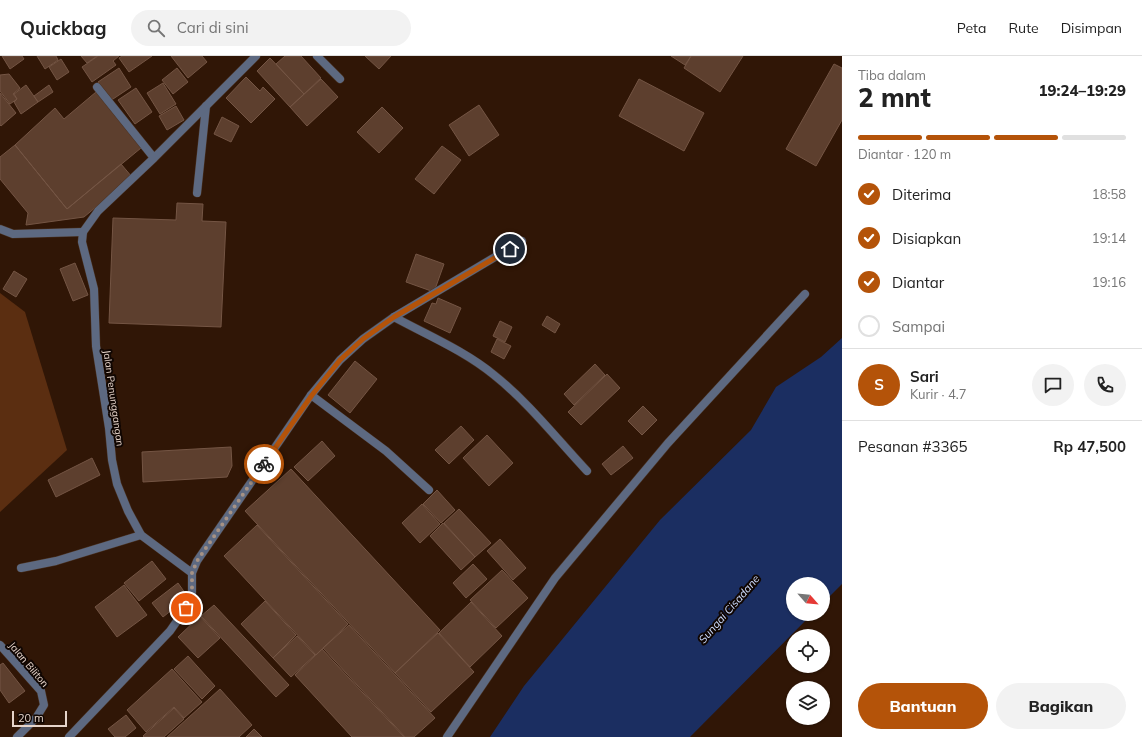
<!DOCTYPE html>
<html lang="id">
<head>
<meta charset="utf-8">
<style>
	body { margin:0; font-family:Mulish,sans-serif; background:#f2f2f2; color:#222; height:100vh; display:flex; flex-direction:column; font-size:15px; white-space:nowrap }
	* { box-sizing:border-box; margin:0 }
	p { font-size:13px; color:#767676 }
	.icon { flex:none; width:22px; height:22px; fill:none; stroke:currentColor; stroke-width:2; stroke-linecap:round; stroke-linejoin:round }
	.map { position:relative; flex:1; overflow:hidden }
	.sheet { display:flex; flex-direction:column; background:#fff; width:300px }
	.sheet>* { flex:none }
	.needle { width:26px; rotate:117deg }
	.buttons { position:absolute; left:786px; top:521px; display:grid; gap:8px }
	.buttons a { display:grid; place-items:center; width:44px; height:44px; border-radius:50%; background:#fff; box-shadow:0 1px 3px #0004; font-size:20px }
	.scale { position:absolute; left:12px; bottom:10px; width:55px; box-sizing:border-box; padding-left:4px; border:2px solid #e6d4ca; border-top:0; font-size:11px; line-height:14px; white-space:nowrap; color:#e6d4ca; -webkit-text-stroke:3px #100602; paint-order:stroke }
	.pin { position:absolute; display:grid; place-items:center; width:34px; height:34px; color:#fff; margin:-17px; border:2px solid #fff; border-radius:50%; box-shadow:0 1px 4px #0007 }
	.courier { position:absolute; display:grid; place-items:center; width:40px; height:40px; margin:-20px; border:3px solid #b45309; border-radius:50%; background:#fff; color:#222; box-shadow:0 1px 5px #0007 }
	.summary em { font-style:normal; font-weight:800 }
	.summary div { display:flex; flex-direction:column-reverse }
	.summary { display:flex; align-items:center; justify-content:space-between; height:68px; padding:0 16px }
	h1 { font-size:26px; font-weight:800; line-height:30px }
	.bar { display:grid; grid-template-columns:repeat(4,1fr); gap:6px 4px; align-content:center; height:48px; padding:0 16px }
	.bar i { height:5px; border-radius:3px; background:#e0e0e0 }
	.bar .current { background:#b45309 }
	.bar p { grid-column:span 4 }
	.line { display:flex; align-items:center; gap:10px; padding:0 16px; border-top:1px solid #e0e0e0 }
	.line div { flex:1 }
	.round { display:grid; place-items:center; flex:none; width:42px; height:42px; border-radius:21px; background:#f2f2f2 }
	ol { padding:0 16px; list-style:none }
	li { display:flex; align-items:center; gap:12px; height:44px }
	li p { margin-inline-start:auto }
	li .icon { padding:4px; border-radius:50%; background:#b45309; color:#fff; stroke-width:4 }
	li:last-child { color:#767676 }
	li i { width:22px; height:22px; border:2px solid #e0e0e0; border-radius:50% }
	.action { display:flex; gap:8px; margin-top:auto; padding:8px 16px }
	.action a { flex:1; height:46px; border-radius:24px; background:#b45309; color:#fff; font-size:16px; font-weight:800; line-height:46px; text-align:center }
	.action a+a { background:#f2f2f2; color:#222 }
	header { display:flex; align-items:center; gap:24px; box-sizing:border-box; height:56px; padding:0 20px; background:#fff; border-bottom:1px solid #e0e0e0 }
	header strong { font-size:19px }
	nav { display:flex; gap:22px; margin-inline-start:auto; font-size:14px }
	.search { width:280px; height:36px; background:#f2f2f2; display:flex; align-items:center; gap:10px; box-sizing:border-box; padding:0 14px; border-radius:22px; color:#767676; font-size:15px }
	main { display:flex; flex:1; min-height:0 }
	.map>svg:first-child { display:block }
	.green { fill:#5b2e11 }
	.water { fill:#1b2e61 }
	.building { fill:#5d3f2e; stroke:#745544 }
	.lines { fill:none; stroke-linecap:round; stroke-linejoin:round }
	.service-casing { stroke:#493121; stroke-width:9 }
	.minor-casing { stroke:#493121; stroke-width:9 }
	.service { stroke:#5d6981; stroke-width:8 }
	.minor { stroke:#5d6981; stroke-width:8 }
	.done { stroke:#a69285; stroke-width:4; stroke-dasharray:0 7.2 }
	.route { stroke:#b45309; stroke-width:5 }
	.labels { text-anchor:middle; stroke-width:4; stroke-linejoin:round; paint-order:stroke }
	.street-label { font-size:10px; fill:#e6d4ca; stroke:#100602 }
	.water-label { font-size:11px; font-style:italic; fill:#ccdbfd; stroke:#100602 }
</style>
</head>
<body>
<header>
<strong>Quickbag</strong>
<div class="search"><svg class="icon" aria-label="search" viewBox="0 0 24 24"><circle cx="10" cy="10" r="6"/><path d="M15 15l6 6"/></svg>Cari di sini</div>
<nav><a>Peta</a><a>Rute</a><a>Disimpan</a></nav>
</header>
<main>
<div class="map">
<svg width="842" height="681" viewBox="0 0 842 681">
	<rect width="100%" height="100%" fill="#301606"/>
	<!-- green -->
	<path class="green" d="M 0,237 L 25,256 L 67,394 L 0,456 Z"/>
	<!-- water -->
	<path class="water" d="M 842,282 L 842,528 L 823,547 L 823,528 L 793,528 L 793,558 L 812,558 L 690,681 L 490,681 L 524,630 L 660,464 L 751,374 L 776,331 L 821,301 Z"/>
	<!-- building -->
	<path class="building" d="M 2,0 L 22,0 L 24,3 L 10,13 Z
		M 37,0 L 56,0 L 58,4 L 45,13 Z
		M 81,0 L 97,0 L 87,7 Z
		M 98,0 L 119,0 L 113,5 L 116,9 L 92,26 L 82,11 Z
		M 122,0 L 152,0 L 129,16 L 119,2 Z
		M 171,0 L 202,0 L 207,6 L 188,22 Z
		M 285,0 L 301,0 L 321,22 L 304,38 L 276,8 Z
		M 365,0 L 391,0 L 379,13 Z
		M 671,0 L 691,0 L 685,9 Z
		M 691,0 L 743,0 L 720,36 L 684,12 Z
		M 270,2 L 304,38 L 290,51 L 257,15 Z
		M 61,3 L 69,16 L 57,24 L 49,11 Z
		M 834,8 L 842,12 L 842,64 L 816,110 L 786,93 Z
		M 119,12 L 131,31 L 110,45 L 98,26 Z
		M 177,12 L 188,26 L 173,38 L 162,24 Z
		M 9,18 L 20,32 L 13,38 L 17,43 L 10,48 L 0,35 L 0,19 Z
		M 246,21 L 260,35 L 263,31 L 275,43 L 251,67 L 226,42 Z
		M 321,23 L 338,41 L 307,70 L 290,51 Z
		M 639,23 L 704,57 L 684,95 L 619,60 Z
		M 163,27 L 176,48 L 160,58 L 147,37 Z
		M 26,29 L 38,46 L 21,58 L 14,46 L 17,43 L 14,38 Z
		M 49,29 L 53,36 L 38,46 L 34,40 Z
		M 136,32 L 152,56 L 135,68 L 118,44 Z
		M 96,36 L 141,92 L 67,153 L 15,89 L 55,52 L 64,63 Z
		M 0,37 L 16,57 L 1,70 L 0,69 Z
		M 479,49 L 499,79 L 469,100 L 449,69 Z
		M 176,50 L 184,64 L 167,74 L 159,60 Z
		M 382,51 L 403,72 L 379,97 L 357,76 Z
		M 222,61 L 239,70 L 231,86 L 214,78 Z
		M 15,89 L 67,153 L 121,108 L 132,121 L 84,161 L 26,169 L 28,157 L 0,123 L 0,101 Z
		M 442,90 L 461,104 L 434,138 L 415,123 Z
		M 177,147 L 203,148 L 202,165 L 226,166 L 221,271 L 109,267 L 113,162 L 176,164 Z
		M 416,198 L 444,208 L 434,236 L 406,226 Z
		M 75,207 L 88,239 L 73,245 L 60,213 Z
		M 14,215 L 27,223 L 16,241 L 3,233 Z
		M 438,242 L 461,252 L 450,277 L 424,265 L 432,247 L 436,248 Z
		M 547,260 L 560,268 L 555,277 L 542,269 Z
		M 500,265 L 512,271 L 505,286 L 493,280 Z
		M 497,283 L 511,290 L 504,303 L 491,296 Z
		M 355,305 L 377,323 L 350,357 L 328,339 Z
		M 595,308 L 605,319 L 574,349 L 564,338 Z
		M 607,318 L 620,332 L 581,369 L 568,356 Z
		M 643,350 L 657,364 L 642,379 L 628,365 Z
		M 461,370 L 474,384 L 449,408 L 435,394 Z
		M 487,379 L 513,407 L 489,430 L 463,402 Z
		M 322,385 L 335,400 L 308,425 L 294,411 Z
		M 623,390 L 633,402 L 611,419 L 602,408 Z
		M 231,391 L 232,410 L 227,421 L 143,426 L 142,396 Z
		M 92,402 L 100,419 L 56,441 L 48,424 Z
		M 291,413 L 440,574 L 395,617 L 245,455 Z
		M 437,434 L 455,454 L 441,467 L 423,448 Z
		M 422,448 L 440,468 L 420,487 L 402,467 Z
		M 459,453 L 491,487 L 475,501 L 444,467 Z
		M 443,467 L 475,501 L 461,514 L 430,480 Z
		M 257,469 L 348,568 L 316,599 L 224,500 Z
		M 500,483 L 526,512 L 513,524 L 487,495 Z
		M 152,505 L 166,523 L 139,545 L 124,527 Z
		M 473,508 L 487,523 L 466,542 L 453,527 Z
		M 502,514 L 528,542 L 496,572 L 470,544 Z
		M 178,527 L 188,541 L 163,561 L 152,547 Z
		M 124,529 L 147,559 L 117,581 L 95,551 Z
		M 265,545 L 296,579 L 273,602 L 241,568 Z
		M 471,546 L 502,580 L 470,611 L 439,577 Z
		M 214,549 L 289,629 L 276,641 L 201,560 Z
		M 200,560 L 220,582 L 198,602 L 178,581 Z
		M 349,569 L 435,662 L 414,681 L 405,681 L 323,592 Z
		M 438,577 L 474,616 L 431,656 L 395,617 Z
		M 297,580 L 315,599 L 291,621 L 273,602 Z
		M 322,593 L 404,681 L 352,681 L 295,619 Z
		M 188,600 L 215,630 L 202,643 L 174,613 Z
		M 3,607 L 25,635 L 9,647 L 0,634 L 0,609 Z
		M 172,613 L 202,646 L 184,662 L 174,651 L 146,676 L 127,654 Z
		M 220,633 L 252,669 L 239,681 L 167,681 Z
		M 174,652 L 184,663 L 164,681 L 144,681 L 143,680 Z
		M 126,659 L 136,672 L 125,681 L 115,681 L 108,673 Z
		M 254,673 L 262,681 L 246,681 Z"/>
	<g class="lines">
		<defs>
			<path id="service" d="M 317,0 L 340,23
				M 197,137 L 206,50
				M 0,173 L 13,178 L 83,176
				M 394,261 C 427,279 465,295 494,319 C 528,346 557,383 587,415
				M 311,339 L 386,395 L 429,434
				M 21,512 L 56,505 L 141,479
				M 447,681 L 555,522 L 668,387 L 805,238"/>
			<path id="minor" d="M 97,31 L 154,102
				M 192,517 L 197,505 L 311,339 L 340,304 L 363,283 L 394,261 L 522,185
				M 0,589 L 41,635 L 44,649 L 36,662 L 17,681
				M 69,681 L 170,575 L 186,552 L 192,536 L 192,517 L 141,479 L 128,455 L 117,428 L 112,404 L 109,372 L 96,290 L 94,233 L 82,186 L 83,176 L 98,155 L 154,102 L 256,0"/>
		</defs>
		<!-- service casing -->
		<use href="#service" class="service-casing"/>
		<!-- minor casing -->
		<use href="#minor" class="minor-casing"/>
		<!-- service -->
		<use href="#service" class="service"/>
		<!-- minor -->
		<use href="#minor" class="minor"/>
	</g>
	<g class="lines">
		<!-- done -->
		<path class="done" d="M 186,552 L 192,536 L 192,517 L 197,505 L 264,408"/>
		<!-- route -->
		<path class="route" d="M 264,408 L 312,339 L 340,304 L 363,283 L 394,261 L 510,193"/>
	</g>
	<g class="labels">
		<!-- street labels -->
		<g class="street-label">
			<text transform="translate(114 342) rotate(82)" y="4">Jalan Penunggangan</text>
			<text transform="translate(29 608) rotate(50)" y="4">Jalan Biliton</text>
		</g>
		<!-- water labels -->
		<g class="water-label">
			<text transform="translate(729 553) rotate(-49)" y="4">Sungai Cisadane</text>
		</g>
	</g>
</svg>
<div class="buttons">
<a><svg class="needle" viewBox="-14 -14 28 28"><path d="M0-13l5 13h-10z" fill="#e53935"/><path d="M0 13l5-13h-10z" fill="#767676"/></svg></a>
<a><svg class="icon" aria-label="locate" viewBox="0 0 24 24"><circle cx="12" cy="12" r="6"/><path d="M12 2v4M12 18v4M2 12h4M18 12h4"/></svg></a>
<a><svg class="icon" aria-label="layers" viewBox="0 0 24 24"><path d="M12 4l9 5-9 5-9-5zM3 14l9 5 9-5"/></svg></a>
</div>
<div class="scale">20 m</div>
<div class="pin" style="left:186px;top:552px;background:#ea580c"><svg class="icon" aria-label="bag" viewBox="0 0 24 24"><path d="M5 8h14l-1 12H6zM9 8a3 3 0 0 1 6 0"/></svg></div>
<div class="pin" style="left:510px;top:193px;background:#1f2937"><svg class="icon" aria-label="home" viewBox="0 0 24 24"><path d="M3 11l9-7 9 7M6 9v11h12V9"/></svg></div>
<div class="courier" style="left:264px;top:408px"><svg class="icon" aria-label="bike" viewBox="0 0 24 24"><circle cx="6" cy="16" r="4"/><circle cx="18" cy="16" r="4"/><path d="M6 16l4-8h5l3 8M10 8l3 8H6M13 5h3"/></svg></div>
</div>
<section class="sheet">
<div class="summary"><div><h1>2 mnt</h1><p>Tiba dalam</p></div><em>19:24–19:29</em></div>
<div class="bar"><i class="current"></i><i class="current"></i><i class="current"></i><i></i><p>Diantar · 120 m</p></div>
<ol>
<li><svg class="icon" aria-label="check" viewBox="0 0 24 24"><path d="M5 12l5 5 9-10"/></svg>Diterima<p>18:58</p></li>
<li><svg class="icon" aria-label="check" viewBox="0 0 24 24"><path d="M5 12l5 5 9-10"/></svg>Disiapkan<p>19:14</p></li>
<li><svg class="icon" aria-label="check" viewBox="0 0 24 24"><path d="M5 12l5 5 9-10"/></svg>Diantar<p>19:16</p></li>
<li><i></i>Sampai</li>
</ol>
<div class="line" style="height:72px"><b class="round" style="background:#b45309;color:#fff">S</b><div><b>Sari</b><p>Kurir · 4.7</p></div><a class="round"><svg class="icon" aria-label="chat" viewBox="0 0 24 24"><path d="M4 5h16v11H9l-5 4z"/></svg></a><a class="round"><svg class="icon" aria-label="phone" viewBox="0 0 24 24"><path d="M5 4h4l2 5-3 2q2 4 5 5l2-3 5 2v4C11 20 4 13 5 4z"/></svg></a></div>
<div class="line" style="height:52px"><div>Pesanan #3365</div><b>Rp 47,500</b></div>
<div class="action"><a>Bantuan</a><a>Bagikan</a></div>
</section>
</main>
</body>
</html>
